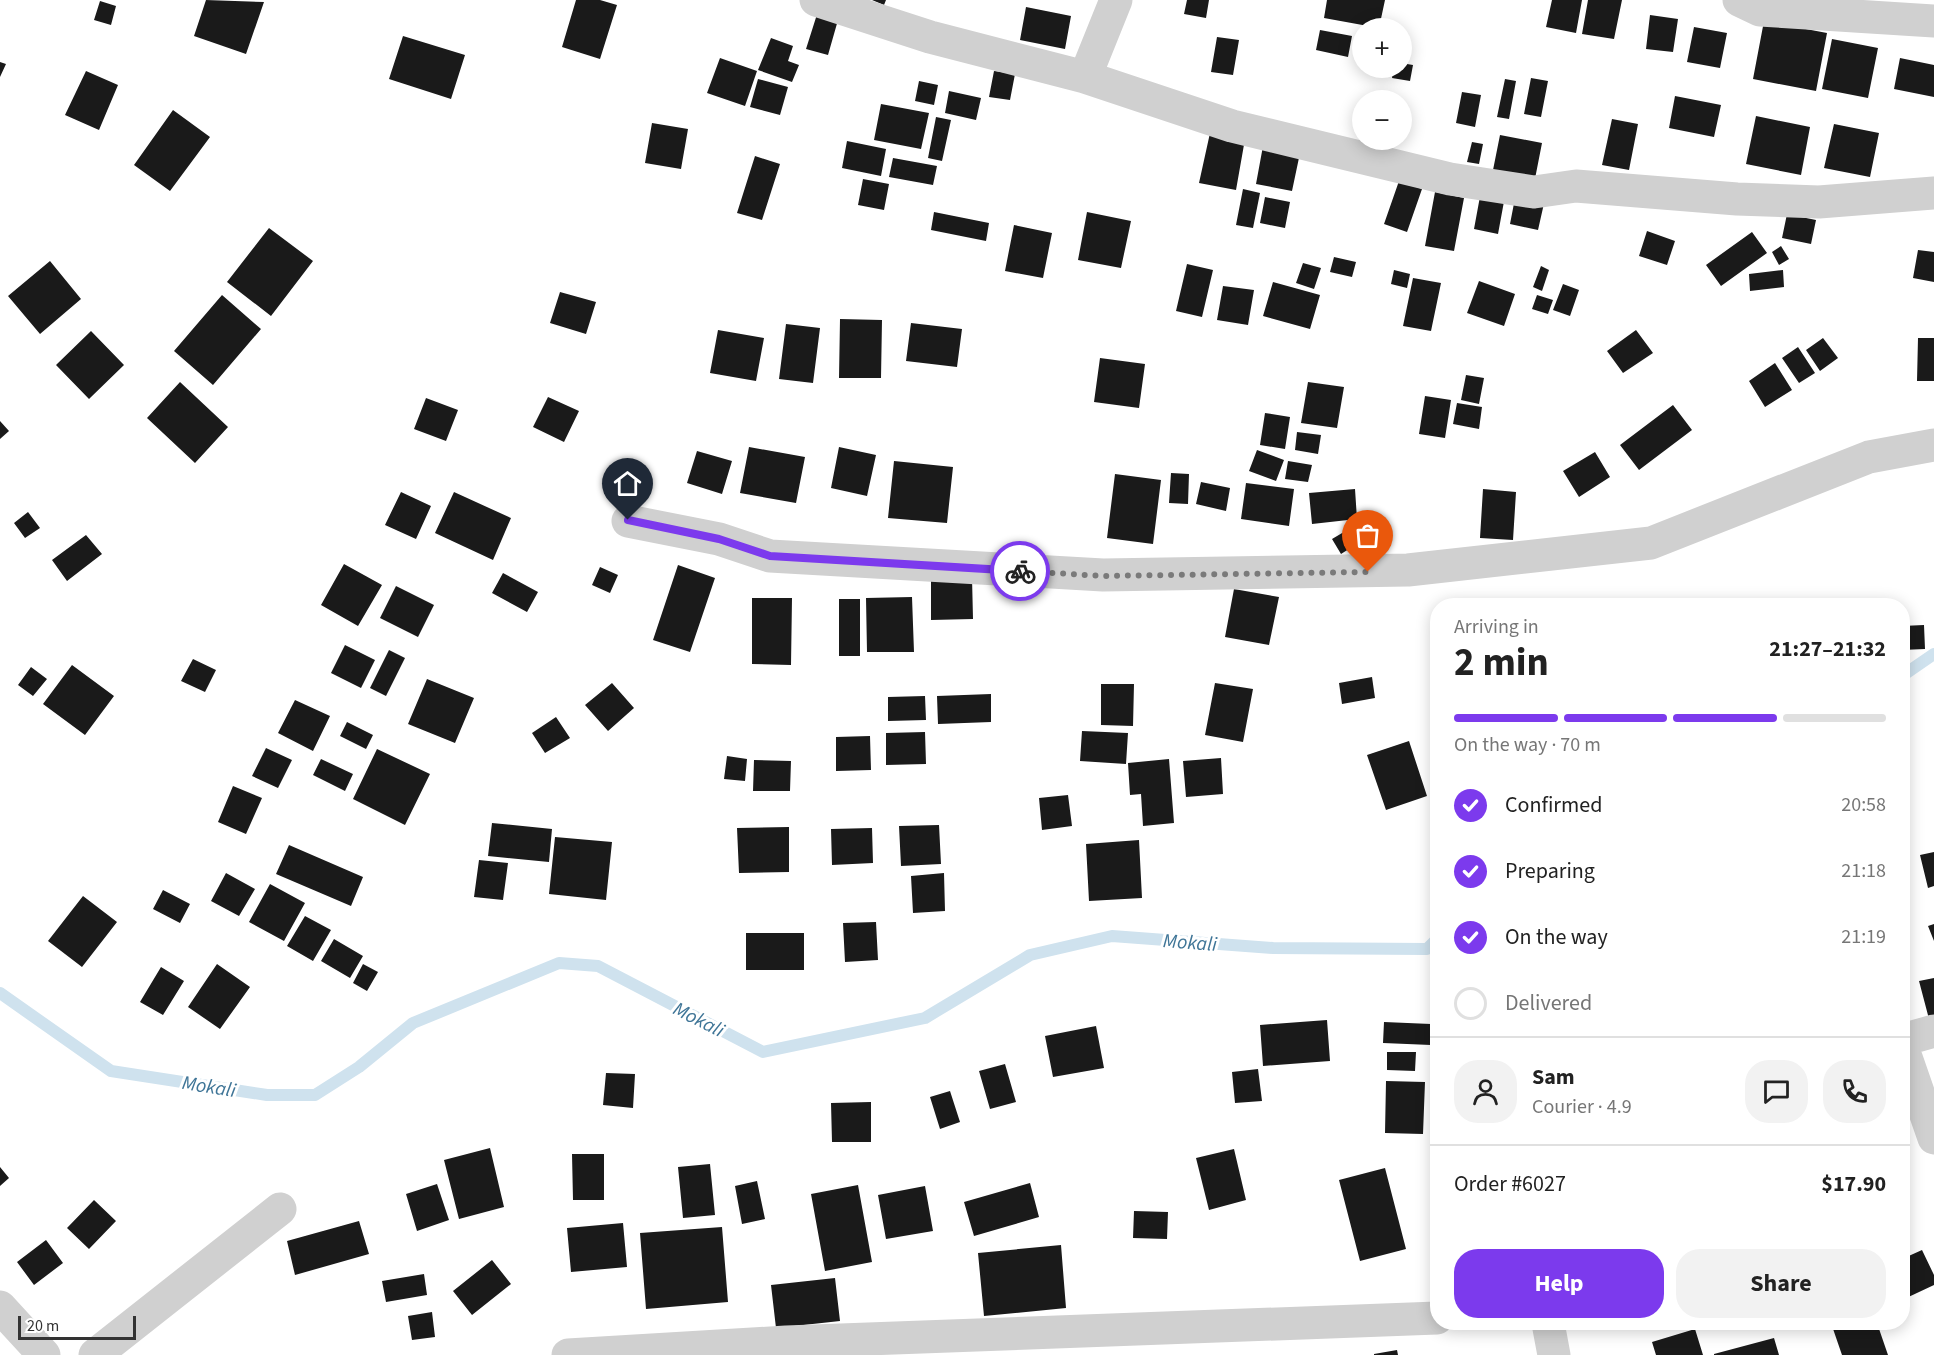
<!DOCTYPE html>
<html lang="en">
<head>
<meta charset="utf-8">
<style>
	body { margin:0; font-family:"Source Sans 3",sans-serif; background:#f2f2f2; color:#222; height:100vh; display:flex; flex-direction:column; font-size:22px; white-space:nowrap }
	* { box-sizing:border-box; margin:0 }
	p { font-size:20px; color:#767676 }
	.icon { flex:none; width:33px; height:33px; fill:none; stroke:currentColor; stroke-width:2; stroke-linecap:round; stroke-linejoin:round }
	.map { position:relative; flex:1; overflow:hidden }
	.panel { position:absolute; left:1430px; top:598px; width:480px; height:732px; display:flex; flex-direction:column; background:#fff; border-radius:24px; box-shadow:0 3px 15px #0003 }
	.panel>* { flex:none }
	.tools { position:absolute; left:1352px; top:18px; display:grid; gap:12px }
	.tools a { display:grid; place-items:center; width:60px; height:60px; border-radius:50%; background:#fff; box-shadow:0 3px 15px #0003; font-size:30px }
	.scale { position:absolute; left:18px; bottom:15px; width:118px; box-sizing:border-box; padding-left:6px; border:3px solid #333; border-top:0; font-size:16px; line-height:21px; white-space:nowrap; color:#333; -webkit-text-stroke:4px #fff; paint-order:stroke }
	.pin { position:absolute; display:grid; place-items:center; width:51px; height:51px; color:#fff; margin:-62px -26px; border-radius:50% 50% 50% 0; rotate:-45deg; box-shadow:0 0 6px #0007 }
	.pin .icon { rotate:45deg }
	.courier { position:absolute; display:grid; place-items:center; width:60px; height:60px; margin:-30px; border:4px solid #7c3aed; border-radius:50%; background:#fff; color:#222; box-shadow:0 2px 8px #0007 }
	.headline em { font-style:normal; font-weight:700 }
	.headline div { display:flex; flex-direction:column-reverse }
	.headline { display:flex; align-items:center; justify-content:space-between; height:102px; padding:0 24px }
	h1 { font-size:39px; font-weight:700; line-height:45px }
	.bar { display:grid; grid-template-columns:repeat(4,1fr); gap:9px 6px; align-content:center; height:72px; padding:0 24px }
	.bar i { height:8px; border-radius:4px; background:#e0e0e0 }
	.bar .current { background:#7c3aed }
	.bar p { grid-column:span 4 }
	.line { display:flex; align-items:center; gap:15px; padding:0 24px; border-top:2px solid #e0e0e0 }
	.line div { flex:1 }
	.round { display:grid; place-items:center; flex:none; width:63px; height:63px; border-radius:24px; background:#f2f2f2 }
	ol { padding:0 24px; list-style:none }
	li { display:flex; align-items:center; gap:18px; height:66px }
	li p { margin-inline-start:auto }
	li .icon { padding:6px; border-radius:50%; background:#7c3aed; color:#fff; stroke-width:4 }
	li:last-child { color:#767676 }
	li i { width:33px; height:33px; border:3px solid #e0e0e0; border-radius:50% }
	.button { display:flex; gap:12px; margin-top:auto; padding:12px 24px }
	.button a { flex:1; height:69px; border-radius:24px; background:#7c3aed; color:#fff; font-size:24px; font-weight:700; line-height:69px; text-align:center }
	.button a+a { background:#f2f2f2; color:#222 }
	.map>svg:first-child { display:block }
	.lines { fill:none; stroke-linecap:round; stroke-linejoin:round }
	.stream { stroke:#cfe2ee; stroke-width:12 }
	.building { fill:#1a1a1a }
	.minor { stroke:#d0d0d0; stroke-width:33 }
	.done { stroke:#7a7a7a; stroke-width:6; stroke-dasharray:0 10.8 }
	.route { stroke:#7c3aed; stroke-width:8 }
	.labels { text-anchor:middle; stroke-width:6; stroke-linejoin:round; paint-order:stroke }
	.water-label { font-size:20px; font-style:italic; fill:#3f7597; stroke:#fff }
</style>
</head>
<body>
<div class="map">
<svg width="1934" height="1355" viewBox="0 0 1934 1355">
	<rect width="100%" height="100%" fill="#fff"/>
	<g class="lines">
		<!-- stream -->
		<path class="stream" d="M 1902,676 L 1934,654
			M 0,993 L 111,1071 L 267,1095 L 315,1095 L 359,1067 L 413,1023 L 559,963 L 598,966 L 763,1052 L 925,1018 L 1030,955 L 1112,936 L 1273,948 L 1427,949 L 1437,939"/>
	</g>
	<!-- building -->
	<path class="building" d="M 206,0 L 264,2 L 246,54 L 194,36 Z
		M 576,0 L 600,0 L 617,5 L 600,59 L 562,47 Z
		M 872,0 L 886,0 L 884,5 Z
		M 1187,0 L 1209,0 L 1206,18 L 1184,14 Z
		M 1327,0 L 1385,0 L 1379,28 L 1324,18 Z
		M 1552,0 L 1582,0 L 1576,33 L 1546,27 Z
		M 1588,0 L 1622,0 L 1614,39 L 1582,34 Z
		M 100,1 L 116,6 L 111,25 L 94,20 Z
		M 1026,7 L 1071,16 L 1065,49 L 1020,40 Z
		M 819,8 L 840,13 L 828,55 L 806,49 Z
		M 1650,15 L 1678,19 L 1673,52 L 1646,49 Z
		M 1764,21 L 1827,33 L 1816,91 L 1753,79 Z
		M 1694,27 L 1727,33 L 1720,68 L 1687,62 Z
		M 1320,30 L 1352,36 L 1348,57 L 1316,50 Z
		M 403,36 L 465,55 L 451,99 L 389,79 Z
		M 1217,37 L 1239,40 L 1233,75 L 1211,72 Z
		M 771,38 L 793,46 L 788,61 L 799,65 L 792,82 L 758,70 Z
		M 1832,39 L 1878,48 L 1868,98 L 1822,89 Z
		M 720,58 L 757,71 L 745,106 L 707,93 Z
		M 1900,58 L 1934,65 L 1934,97 L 1894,89 Z
		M 0,62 L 6,64 L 0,77 Z
		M 1401,63 L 1413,65 L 1410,81 L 1392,78 L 1394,68 L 1401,68 Z
		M 86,71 L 118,85 L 99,130 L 65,115 Z
		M 994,71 L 1015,74 L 1010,100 L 989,97 Z
		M 1531,78 L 1548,81 L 1541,117 L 1524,114 Z
		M 758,79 L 788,87 L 780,115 L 750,107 Z
		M 1505,79 L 1516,81 L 1509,119 L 1497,117 Z
		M 919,81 L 938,85 L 934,105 L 915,101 Z
		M 949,91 L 981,98 L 976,120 L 945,113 Z
		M 1462,92 L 1481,95 L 1475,127 L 1456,123 Z
		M 1675,96 L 1721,105 L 1714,137 L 1669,128 Z
		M 881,104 L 929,113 L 921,149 L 874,140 Z
		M 173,110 L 210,137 L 170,191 L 134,165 Z
		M 1756,116 L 1810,127 L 1801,175 L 1746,164 Z
		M 936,117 L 951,120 L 942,161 L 928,158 Z
		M 1612,119 L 1638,124 L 1629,170 L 1602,165 Z
		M 652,123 L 688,129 L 681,169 L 645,163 Z
		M 1834,124 L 1879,133 L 1870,177 L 1824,168 Z
		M 1210,133 L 1245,139 L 1236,190 L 1199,183 Z
		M 1500,135 L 1542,143 L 1533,189 L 1491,180 Z
		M 847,141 L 886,149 L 881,176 L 842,168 Z
		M 1472,142 L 1483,144 L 1479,164 L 1467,162 Z
		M 1263,146 L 1300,153 L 1292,191 L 1256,184 Z
		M 755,156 L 780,164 L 762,220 L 737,213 Z
		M 893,158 L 937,166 L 933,185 L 889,177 Z
		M 863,179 L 889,184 L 884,210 L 858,205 Z
		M 1399,181 L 1422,189 L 1407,232 L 1384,224 Z
		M 1243,189 L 1260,193 L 1253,228 L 1236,225 Z
		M 1481,191 L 1505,196 L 1498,234 L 1474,229 Z
		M 1435,192 L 1464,198 L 1454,251 L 1425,246 Z
		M 1516,193 L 1545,199 L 1538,230 L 1510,224 Z
		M 1265,197 L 1290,202 L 1285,228 L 1260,223 Z
		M 934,212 L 989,223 L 986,241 L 931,230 Z
		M 1087,212 L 1131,221 L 1121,268 L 1078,260 Z
		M 1787,214 L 1816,220 L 1811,244 L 1782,238 Z
		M 1014,225 L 1052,233 L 1043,278 L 1005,271 Z
		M 269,228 L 313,261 L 271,316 L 227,282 Z
		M 1647,231 L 1675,241 L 1667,265 L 1639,256 Z
		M 1752,232 L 1767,253 L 1721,286 L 1706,265 Z
		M 1781,246 L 1789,259 L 1779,265 L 1772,252 Z
		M 1918,250 L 1934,252 L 1934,282 L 1913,278 Z
		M 1334,257 L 1356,262 L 1352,277 L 1330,272 Z
		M 50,261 L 81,299 L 40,334 L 8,296 Z
		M 1303,263 L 1321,268 L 1314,289 L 1296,283 Z
		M 1187,264 L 1213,270 L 1202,317 L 1176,311 Z
		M 1541,266 L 1549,270 L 1542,291 L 1533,287 Z
		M 1394,270 L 1410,274 L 1407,288 L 1391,284 Z
		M 1783,270 L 1784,287 L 1750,291 L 1749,274 Z
		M 1413,278 L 1441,283 L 1431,331 L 1403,326 Z
		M 1479,281 L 1515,294 L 1504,326 L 1467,313 Z
		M 1273,282 L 1320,295 L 1310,329 L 1263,316 Z
		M 1563,284 L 1579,290 L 1570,316 L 1553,310 Z
		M 1223,286 L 1254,290 L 1248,325 L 1217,320 Z
		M 560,292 L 596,302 L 586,334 L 550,323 Z
		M 222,295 L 261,329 L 213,385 L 174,351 Z
		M 1537,295 L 1553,300 L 1548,314 L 1532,309 Z
		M 840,319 L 882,320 L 881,378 L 839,378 Z
		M 911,323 L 962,329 L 957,367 L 906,361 Z
		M 786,324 L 820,328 L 813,383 L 779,379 Z
		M 718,330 L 764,338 L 756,381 L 710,373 Z
		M 1636,330 L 1653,353 L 1623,373 L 1607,351 Z
		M 91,331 L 124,365 L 89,399 L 56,365 Z
		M 1823,338 L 1838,358 L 1820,371 L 1806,350 Z
		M 1918,338 L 1934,338 L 1934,381 L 1917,381 Z
		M 1798,347 L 1815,373 L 1799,383 L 1782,358 Z
		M 1100,358 L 1145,364 L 1139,408 L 1094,402 Z
		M 1775,363 L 1792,390 L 1765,407 L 1749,381 Z
		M 1466,375 L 1484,378 L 1479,404 L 1461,400 Z
		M 180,382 L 228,427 L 195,463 L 147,418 Z
		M 1308,382 L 1344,387 L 1337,428 L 1301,423 Z
		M 1425,396 L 1451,400 L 1445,438 L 1419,434 Z
		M 548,397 L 579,411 L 564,442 L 533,427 Z
		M 426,398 L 458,410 L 446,441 L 414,429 Z
		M 1457,403 L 1482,407 L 1479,429 L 1453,424 Z
		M 1673,405 L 1692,430 L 1639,470 L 1620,445 Z
		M 1265,413 L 1290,417 L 1285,449 L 1260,445 Z
		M 0,421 L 9,431 L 0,439 Z
		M 1297,432 L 1321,435 L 1318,454 L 1295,450 Z
		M 749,447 L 805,457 L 796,503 L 740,493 Z
		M 839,447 L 876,455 L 867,496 L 831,488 Z
		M 1257,450 L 1284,460 L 1276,481 L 1249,471 Z
		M 697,451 L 732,461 L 722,494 L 687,483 Z
		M 1595,452 L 1610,477 L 1579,497 L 1563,471 Z
		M 894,461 L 953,467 L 947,523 L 888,518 Z
		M 1288,461 L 1312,465 L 1308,482 L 1285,479 Z
		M 1171,473 L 1189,474 L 1188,504 L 1169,503 Z
		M 1115,474 L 1161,480 L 1153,544 L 1107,538 Z
		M 1201,482 L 1230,488 L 1226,511 L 1196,504 Z
		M 1246,483 L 1294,489 L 1289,526 L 1241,519 Z
		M 1355,489 L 1357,519 L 1312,524 L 1309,493 Z
		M 1483,489 L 1516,492 L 1513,540 L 1480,538 Z
		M 401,492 L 431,506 L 416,539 L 385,525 Z
		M 454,492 L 511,518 L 493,560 L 435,533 Z
		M 28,512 L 40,528 L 25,538 L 14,523 Z
		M 1354,526 L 1363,540 L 1341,554 L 1332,539 Z
		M 86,535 L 102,554 L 67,581 L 52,560 Z
		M 344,564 L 382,585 L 358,626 L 321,605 Z
		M 678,565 L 715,578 L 690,652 L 653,640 Z
		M 600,567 L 618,575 L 610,593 L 592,585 Z
		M 503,573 L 538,592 L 527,612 L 492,593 Z
		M 972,577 L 973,619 L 931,620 L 931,578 Z
		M 396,586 L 434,605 L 418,637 L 380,618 Z
		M 1234,589 L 1279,597 L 1269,645 L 1225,637 Z
		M 912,597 L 914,652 L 867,652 L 866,598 Z
		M 752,598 L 792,598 L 791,665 L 752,664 Z
		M 839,599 L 860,599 L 860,656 L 839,656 Z
		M 1466,600 L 1488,605 L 1488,606 L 1465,606 Z
		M 1924,625 L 1925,649 L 1902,650 L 1902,626 Z
		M 345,645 L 375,660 L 361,688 L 331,673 Z
		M 389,650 L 405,658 L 386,696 L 370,688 Z
		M 193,659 L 216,670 L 205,692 L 181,681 Z
		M 72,665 L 114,696 L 85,735 L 43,704 Z
		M 31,667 L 47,679 L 33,696 L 18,685 Z
		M 1372,677 L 1375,698 L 1342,704 L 1339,683 Z
		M 427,679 L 474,698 L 455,743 L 408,724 Z
		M 612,683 L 634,708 L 608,731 L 585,705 Z
		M 1215,683 L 1253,689 L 1243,742 L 1205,735 Z
		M 1101,684 L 1134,684 L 1133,726 L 1101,725 Z
		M 991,694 L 991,722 L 938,724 L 937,696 Z
		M 925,696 L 926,720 L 888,721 L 888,697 Z
		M 295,700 L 330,716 L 313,751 L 278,733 Z
		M 556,717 L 570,738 L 545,753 L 532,733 Z
		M 347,722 L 373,735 L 366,749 L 340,736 Z
		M 1082,731 L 1128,733 L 1126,764 L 1080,761 Z
		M 925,732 L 926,764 L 886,765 L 886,733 Z
		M 870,736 L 871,770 L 836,771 L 836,737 Z
		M 1409,741 L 1427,796 L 1386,810 L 1367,755 Z
		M 266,748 L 292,760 L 278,788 L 252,776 Z
		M 377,749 L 430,774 L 405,825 L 353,799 Z
		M 727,756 L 747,759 L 745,781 L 724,779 Z
		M 1221,758 L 1223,794 L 1186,797 L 1183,761 Z
		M 321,759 L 353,774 L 345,791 L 313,775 Z
		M 1169,759 L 1174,823 L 1143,826 L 1141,794 L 1130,795 L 1128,763 Z
		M 754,760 L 791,761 L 790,791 L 753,791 Z
		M 233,786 L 262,798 L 246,834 L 218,822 Z
		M 1068,795 L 1072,826 L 1042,830 L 1039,798 Z
		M 492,823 L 552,829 L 549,862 L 488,856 Z
		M 939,825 L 941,864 L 901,866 L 899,826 Z
		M 789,827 L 789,872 L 739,873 L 737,828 Z
		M 872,828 L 873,863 L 832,865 L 831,829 Z
		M 555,837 L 612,842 L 606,900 L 549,894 Z
		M 1139,840 L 1142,898 L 1089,901 L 1086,844 Z
		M 289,845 L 363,877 L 351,906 L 276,874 Z
		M 1934,852 L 1934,886 L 1928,888 L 1920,855 Z
		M 479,860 L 508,863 L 503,900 L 474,897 Z
		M 226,873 L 255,889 L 239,916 L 211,901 Z
		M 944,873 L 945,911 L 913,913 L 911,876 Z
		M 270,884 L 305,903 L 284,941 L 249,922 Z
		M 163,890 L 190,904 L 180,923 L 153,909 Z
		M 83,896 L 117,922 L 82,967 L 48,941 Z
		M 305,916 L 331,930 L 313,961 L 287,946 Z
		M 876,922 L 878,960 L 845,962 L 843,923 Z
		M 1934,924 L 1934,941 L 1928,926 Z
		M 746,933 L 804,933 L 804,970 L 746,970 Z
		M 334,939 L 363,956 L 350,978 L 321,961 Z
		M 217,964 L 250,987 L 220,1029 L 188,1007 Z
		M 363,964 L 378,972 L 367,991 L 353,983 Z
		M 161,967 L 184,981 L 163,1015 L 140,1002 Z
		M 1934,978 L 1934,1017 L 1929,1019 L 1919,981 Z
		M 1327,1020 L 1330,1061 L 1263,1066 L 1260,1025 Z
		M 1384,1022 L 1431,1024 L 1431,1045 L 1383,1043 Z
		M 1096,1026 L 1104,1068 L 1053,1077 L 1045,1036 Z
		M 1387,1052 L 1416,1052 L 1415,1071 L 1387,1070 Z
		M 1005,1064 L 1016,1102 L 990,1109 L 979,1071 Z
		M 1258,1069 L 1262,1101 L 1235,1103 L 1232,1072 Z
		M 606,1073 L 635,1074 L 633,1108 L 603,1105 Z
		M 1386,1081 L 1425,1082 L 1423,1134 L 1385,1133 Z
		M 950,1091 L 960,1122 L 940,1129 L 930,1097 Z
		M 871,1102 L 871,1142 L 832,1142 L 831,1103 Z
		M 490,1148 L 504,1207 L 459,1219 L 444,1160 Z
		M 1234,1149 L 1246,1200 L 1209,1210 L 1196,1158 Z
		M 572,1154 L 604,1154 L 604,1200 L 573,1200 Z
		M 710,1164 L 715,1215 L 683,1218 L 678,1167 Z
		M 0,1167 L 9,1178 L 0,1186 Z
		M 1385,1168 L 1406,1249 L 1360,1261 L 1339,1180 Z
		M 757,1181 L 765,1219 L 742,1224 L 735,1186 Z
		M 1030,1183 L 1039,1217 L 974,1236 L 964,1202 Z
		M 437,1184 L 449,1220 L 417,1231 L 406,1194 Z
		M 858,1185 L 872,1262 L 825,1271 L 811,1194 Z
		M 925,1186 L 933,1231 L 886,1239 L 878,1195 Z
		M 94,1200 L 116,1221 L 89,1249 L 67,1228 Z
		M 1134,1211 L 1168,1212 L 1167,1239 L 1133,1238 Z
		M 359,1221 L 369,1254 L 295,1275 L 287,1241 Z
		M 623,1223 L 627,1267 L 571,1272 L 567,1228 Z
		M 722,1227 L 728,1302 L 646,1309 L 640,1233 Z
		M 46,1240 L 63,1263 L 34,1285 L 17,1262 Z
		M 1061,1245 L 1066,1308 L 984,1316 L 978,1253 Z
		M 1922,1250 L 1934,1275 L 1934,1285 L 1902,1300 L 1902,1259 Z
		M 492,1260 L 511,1284 L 472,1315 L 453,1291 Z
		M 424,1274 L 427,1295 L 386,1302 L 382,1281 Z
		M 835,1278 L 840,1321 L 776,1328 L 771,1285 Z
		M 432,1312 L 435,1337 L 412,1340 L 408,1316 Z
		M 1831,1323 L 1877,1323 L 1888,1355 L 1842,1355 Z
		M 1695,1329 L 1703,1355 L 1656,1355 L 1652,1342 Z
		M 1774,1338 L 1779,1355 L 1714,1355 L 1714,1354 Z
		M 1397,1350 L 1398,1355 L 1374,1355 L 1374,1354 Z"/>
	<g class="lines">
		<!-- minor -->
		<path class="minor" d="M 816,0 L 930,37 L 1085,77 L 1232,126 L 1450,179 L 1534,192 L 1576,186 L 1737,199 L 1819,202 L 1934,193
			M 1739,0 L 1760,10 L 1934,21
			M 1085,77 L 1116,0
			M 628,521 L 719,539 L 770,556 L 1103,575 L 1408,570 L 1651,543 L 1869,457 L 1934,445
			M 1902,1040 L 1934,1031
			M 1902,1046 L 1934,1138
			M 0,1307 L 44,1355
			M 1548,1323 L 1554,1355
			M 95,1355 L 280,1209
			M 568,1355 L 786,1342 L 1437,1318"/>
	</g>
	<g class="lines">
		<!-- done -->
		<path class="done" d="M 1020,571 L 1103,576 L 1368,572"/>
		<!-- route -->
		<path class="route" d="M 628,520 L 719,539 L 770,556 L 1020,571"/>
	</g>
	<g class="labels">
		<!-- water labels -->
		<g class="water-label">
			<text transform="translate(1190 942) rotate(4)" y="7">Mokali</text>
			<text transform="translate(699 1019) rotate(27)" y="7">Mokali</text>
			<text transform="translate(209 1086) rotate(9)" y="7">Mokali</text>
		</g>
	</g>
</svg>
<div class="tools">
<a>+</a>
<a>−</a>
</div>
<div class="scale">20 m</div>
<div class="pin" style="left:1368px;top:572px;background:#ea580c"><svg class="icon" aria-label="bag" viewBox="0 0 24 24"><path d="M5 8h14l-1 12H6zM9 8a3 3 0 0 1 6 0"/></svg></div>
<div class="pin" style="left:628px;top:520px;background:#1f2937"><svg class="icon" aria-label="home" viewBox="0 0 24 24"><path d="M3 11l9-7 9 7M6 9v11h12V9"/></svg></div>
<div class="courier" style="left:1020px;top:571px"><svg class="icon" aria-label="bike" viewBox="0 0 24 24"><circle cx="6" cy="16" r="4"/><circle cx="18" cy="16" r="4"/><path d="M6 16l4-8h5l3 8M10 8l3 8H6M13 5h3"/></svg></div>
<section class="panel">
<div class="headline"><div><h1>2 min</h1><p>Arriving in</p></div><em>21:27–21:32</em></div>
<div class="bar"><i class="current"></i><i class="current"></i><i class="current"></i><i></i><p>On the way · 70 m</p></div>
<ol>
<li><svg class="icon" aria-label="check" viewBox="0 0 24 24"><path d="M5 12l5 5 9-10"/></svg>Confirmed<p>20:58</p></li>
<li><svg class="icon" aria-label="check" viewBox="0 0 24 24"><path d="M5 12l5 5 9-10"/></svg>Preparing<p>21:18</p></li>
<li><svg class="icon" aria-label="check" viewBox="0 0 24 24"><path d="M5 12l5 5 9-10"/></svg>On the way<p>21:19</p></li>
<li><i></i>Delivered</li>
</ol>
<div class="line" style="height:108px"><a class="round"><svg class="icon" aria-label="person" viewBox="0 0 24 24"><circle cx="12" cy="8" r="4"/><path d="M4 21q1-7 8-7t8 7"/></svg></a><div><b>Sam</b><p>Courier · 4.9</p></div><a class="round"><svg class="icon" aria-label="chat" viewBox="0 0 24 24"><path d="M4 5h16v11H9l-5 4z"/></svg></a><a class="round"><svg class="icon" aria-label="phone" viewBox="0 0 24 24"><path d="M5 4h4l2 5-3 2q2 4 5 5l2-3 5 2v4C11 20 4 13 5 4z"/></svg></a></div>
<div class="line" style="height:78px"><div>Order #6027</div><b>$17.90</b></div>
<div class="button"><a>Help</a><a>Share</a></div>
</section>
</div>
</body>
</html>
